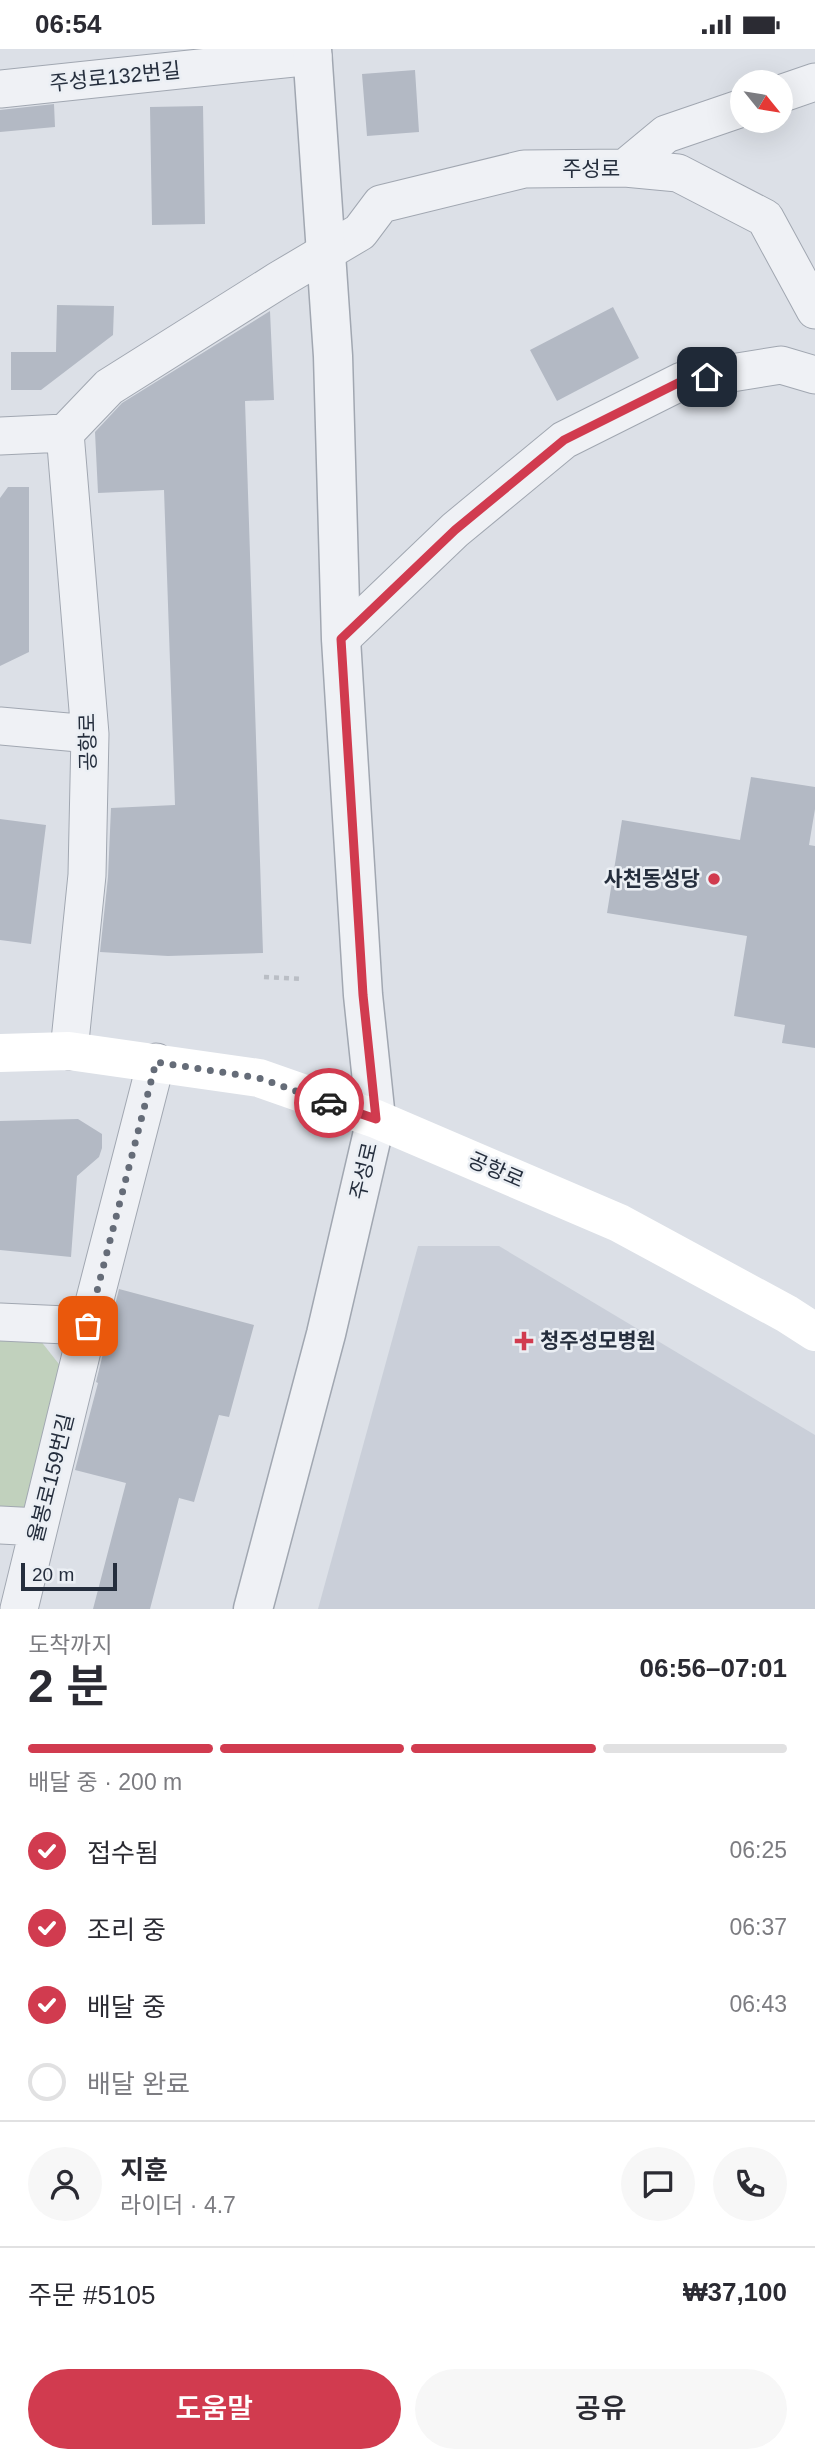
<!DOCTYPE html>
<html lang="ko">
<head>
<meta charset="utf-8">
<style>
	body { margin:0; font-family:Arial,"Noto Sans KR",sans-serif; background:#f7f7f7; color:#2b2b33; height:100vh; display:flex; flex-direction:column; font-size:26px; white-space:nowrap }
	* { box-sizing:border-box; margin:0 }
	p { font-size:23px; color:#7c7c81 }
	.icon { flex:none; width:38px; height:38px; fill:none; stroke:currentColor; stroke-width:2; stroke-linecap:round; stroke-linejoin:round }
	.map { position:relative; height:1560px; overflow:hidden }
	.drawer { display:flex; flex-direction:column; background:#fff; flex:1 }
	.drawer>* { flex:none }
	.needle { width:46px; rotate:120deg }
	.controls { position:absolute; left:730px; top:21px; display:grid; gap:14px }
	.controls a { display:grid; place-items:center; width:63px; height:63px; border-radius:50%; background:#fff; box-shadow:0 7px 28px #0002; font-size:35px }
	.scale { position:absolute; left:21px; bottom:18px; width:96px; box-sizing:border-box; padding-left:7px; border:4px solid #252e3d; border-top:0; font-size:19px; line-height:24px; white-space:nowrap; color:#252e3d; -webkit-text-stroke:5px #ebeff4; paint-order:stroke }
	.pin { position:absolute; display:grid; place-items:center; width:60px; height:60px; color:#fff; margin:-30px; border-radius:14px; box-shadow:0 4px 10px #0006 }
	.courier { position:absolute; display:grid; place-items:center; width:70px; height:70px; margin:-35px; border:5px solid #d13b4f; border-radius:50%; background:#fff; color:#222; box-shadow:0 2px 9px #0007 }
	.overview em { font-style:normal; font-weight:600 }
	.overview div { display:flex; flex-direction:column-reverse }
	.overview { display:flex; align-items:center; justify-content:space-between; height:119px; padding:0 28px }
	h1 { font-size:46px; font-weight:600; line-height:52px }
	.bar { display:grid; grid-template-columns:repeat(4,1fr); gap:10px 7px; align-content:center; height:84px; padding:0 28px }
	.bar i { height:9px; border-radius:5px; background:#e1e1e2 }
	.bar .selected { background:#d13b4f }
	.bar p { grid-column:span 4 }
	.line { display:flex; align-items:center; gap:18px; padding:0 28px; border-top:2px solid #e1e1e2 }
	.line div { flex:1 }
	.round { display:grid; place-items:center; flex:none; width:74px; height:74px; border-radius:37px; background:#f7f7f7 }
	ol { padding:0 28px; list-style:none }
	li { display:flex; align-items:center; gap:21px; height:77px }
	li p { margin-inline-start:auto }
	li .icon { padding:7px; border-radius:50%; background:#d13b4f; color:#fff; stroke-width:4 }
	li:last-child { color:#7c7c81 }
	li i { width:38px; height:38px; border:4px solid #e1e1e2; border-radius:50% }
	.primary-button { display:flex; gap:14px; margin-top:auto; padding:14px 28px }
	.primary-button a { flex:1; height:80px; border-radius:42px; background:#d13b4f; color:#fff; font-size:28px; font-weight:600; line-height:80px; text-align:center }
	.primary-button a+a { background:#f7f7f7; color:#2b2b33 }
	.status { display:flex; justify-content:space-between; align-items:center; height:49px; padding:0 35px; background:#fff; direction:ltr }
	.status svg { height:19px; fill:currentColor }
	.map>svg:first-child { display:block }
	.built { fill:#cacfd9 }
	.green { fill:#c1d1bd }
	.building { fill:#b3b9c4 }
	.lines { fill:none; stroke-linecap:round; stroke-linejoin:round }
	.minor-casing { stroke:#a1a7b1; stroke-width:39 }
	.tertiary-casing { stroke:#a1a7b1; stroke-width:41 }
	.path { stroke:#babec5; stroke-width:4.5; stroke-dasharray:5 5; stroke-linecap:butt }
	.minor { stroke:#eff1f5; stroke-width:37 }
	.tertiary { stroke:#eff1f5; stroke-width:38 }
	.secondary { stroke:#fff; stroke-width:38 }
	.done { stroke:#656c78; stroke-width:7; stroke-dasharray:0 12.6 }
	.route { stroke:#d13b4f; stroke-width:9 }
	.poi-dot { fill:#d13b4f; stroke:#ebeff4; stroke-width:2.5 }
	.labels { text-anchor:middle; stroke-width:5; stroke-linejoin:round; paint-order:stroke }
	.street-label { font-size:21px; fill:#252e3d; stroke:#ebeff4 }
	.poi-label { font-size:21px; font-weight:bold; fill:#252e3d; stroke:#ebeff4; text-anchor:end }
</style>
</head>
<body>
<div class="status"><b>06:54</b><svg viewBox="0 0 49 12"><path d="M0 12V9h3v3zM5 12V6h3v6zM10 12V3h3v9zM15 12V0h3v12zM26 1h20v11H26zM47 4h2v5h-2z"/></svg></div>
<div class="map">
<svg width="815" height="1560" viewBox="0 0 815 1560">
	<rect width="100%" height="100%" fill="#dce0e7"/>
	<!-- built -->
	<path class="built" d="M 418,1197 L 499,1197 L 815,1386 L 815,1560 L 318,1560 Z"/>
	<!-- green -->
	<path class="green" d="M 0,1290 L 40,1291 L 62,1319 L 27,1464 L 0,1462 Z"/>
	<!-- building -->
	<path class="building" d="M 415,21 L 419,83 L 367,87 L 362,25 Z
		M 54,55 L 55,78 L 0,83 L 0,61 Z
		M 203,57 L 205,175 L 152,176 L 150,58 Z
		M 57,256 L 114,257 L 113,286 L 41,341 L 11,341 L 11,303 L 56,303 Z
		M 613,258 L 639,309 L 557,352 L 530,301 Z
		M 270,262 L 274,351 L 245,352 L 263,904 L 168,907 L 100,903 L 108,828 L 111,759 L 175,756 L 164,441 L 98,444 L 95,383 L 122,354 Z
		M 8,438 L 29,438 L 29,603 L 0,617 L 0,449 Z
		M 751,728 L 815,738 L 815,760 L 809,796 L 815,797 L 815,999 L 782,994 L 785,976 L 734,967 L 747,887 L 607,864 L 622,771 L 740,791 Z
		M 0,770 L 46,776 L 31,895 L 0,891 Z
		M 78,1070 L 102,1085 L 102,1099 L 99,1108 L 77,1127 L 71,1208 L 0,1201 L 0,1072 Z
		M 119,1240 L 254,1276 L 229,1368 L 219,1366 L 194,1453 L 179,1449 L 150,1560 L 93,1560 L 126,1434 L 75,1421 L 98,1334 L 96,1333 Z"/>
	<g class="lines">
		<defs>
			<path id="minor" d="M 0,40 L 313,7
				M 780,45 L 815,33
				M 625,119 L 666,85 L 742,59
				M 65,384 L 109,338 L 279,231 L 360,183 L 381,155 L 524,120 L 625,119 L 678,124 L 765,169 L 815,261
				M 65,384 L 90,685 L 87,826 L 69,1002
				M 0,387 L 65,384
				M 341,590 L 455,481 L 564,391 L 682,332 L 781,316 L 815,326
				M 0,677 L 90,685
				M 0,1273 L 88,1277
				M 0,1476 L 39,1478
				M 19,1560 L 88,1277 L 156,1013"/>
			<path id="tertiary" d="M 253,1560 L 326,1285 L 376,1070 L 363,946 L 341,590 L 333,307 L 312,0"/>
		</defs>
		<!-- minor casing -->
		<use href="#minor" class="minor-casing"/>
		<!-- tertiary casing -->
		<use href="#tertiary" class="tertiary-casing"/>
		<!-- path -->
		<path class="path" d="M 264,928 L 302,930"/>
		<!-- minor -->
		<use href="#minor" class="minor"/>
		<!-- tertiary -->
		<use href="#tertiary" class="tertiary"/>
		<!-- secondary -->
		<path class="secondary" d="M 0,1004 L 69,1002 L 259,1029 L 376,1070 L 619,1174 L 787,1265 L 815,1283"/>
	</g>
	<g class="lines">
		<!-- done -->
		<path class="done" d="M 88,1277 L 156,1013 L 259,1029 L 329,1054"/>
		<!-- route -->
		<path class="route" d="M 329,1054 L 376,1070 L 363,946 L 341,590 L 455,481 L 564,391 L 682,332 L 707,328"/>
	</g>
	<!-- markers -->
	<g class="poi-dot">
		<circle cx="714" cy="830" r="7"/>
		<path d="M520.5 1281.5h7v7h7v7h-7v7h-7v-7h-7v-7h7z"/>
	</g>
	<g class="labels">
		<!-- street labels -->
		<g class="street-label">
			<text transform="translate(115 28) rotate(-6)" y="7">주성로132번길</text>
			<text x="591" y="127">주성로</text>
			<text transform="translate(88 693) rotate(-91)" y="7">공항로</text>
			<text transform="translate(496 1121) rotate(23)" y="7">공항로</text>
			<text transform="translate(364 1122) rotate(-77)" y="7">주성로</text>
			<text transform="translate(51 1429) rotate(-76)" y="7">율봉로159번길</text>
		</g>
		<!-- poi labels -->
		<g class="poi-label">
			<text x="700" y="837">사천동성당</text>
			<text x="540" y="1299" text-anchor="start">청주성모병원</text>
		</g>
	</g>
</svg>
<div class="controls">
<a><svg class="needle" viewBox="-14 -14 28 28"><path d="M0-13l5 13h-10z" fill="#e53935"/><path d="M0 13l5-13h-10z" fill="#7c7c81"/></svg></a>
</div>
<div class="scale">20 m</div>
<div class="pin" style="left:88px;top:1277px;background:#ea580c"><svg class="icon" aria-label="bag" viewBox="0 0 24 24"><path d="M5 8h14l-1 12H6zM9 8a3 3 0 0 1 6 0"/></svg></div>
<div class="pin" style="left:707px;top:328px;background:#1f2937"><svg class="icon" aria-label="home" viewBox="0 0 24 24"><path d="M3 11l9-7 9 7M6 9v11h12V9"/></svg></div>
<div class="courier" style="left:329px;top:1054px"><svg class="icon" aria-label="car" viewBox="0 0 24 24"><path d="M5 17H2v-5l4-1 3-4h7l3 4 3 1v5h-3M9 17h6M6 11h13"/><circle cx="7" cy="17" r="2"/><circle cx="17" cy="17" r="2"/></svg></div>
</div>
<section class="drawer">
<div class="overview"><div><h1>2 분</h1><p>도착까지</p></div><em>06:56–07:01</em></div>
<div class="bar"><i class="selected"></i><i class="selected"></i><i class="selected"></i><i></i><p>배달 중 · 200 m</p></div>
<ol>
<li><svg class="icon" aria-label="check" viewBox="0 0 24 24"><path d="M5 12l5 5 9-10"/></svg>접수됨<p>06:25</p></li>
<li><svg class="icon" aria-label="check" viewBox="0 0 24 24"><path d="M5 12l5 5 9-10"/></svg>조리 중<p>06:37</p></li>
<li><svg class="icon" aria-label="check" viewBox="0 0 24 24"><path d="M5 12l5 5 9-10"/></svg>배달 중<p>06:43</p></li>
<li><i></i>배달 완료</li>
</ol>
<div class="line" style="height:126px"><a class="round"><svg class="icon" aria-label="person" viewBox="0 0 24 24"><circle cx="12" cy="8" r="4"/><path d="M4 21q1-7 8-7t8 7"/></svg></a><div><b>지훈</b><p>라이더 · 4.7</p></div><a class="round"><svg class="icon" aria-label="chat" viewBox="0 0 24 24"><path d="M4 5h16v11H9l-5 4z"/></svg></a><a class="round"><svg class="icon" aria-label="phone" viewBox="0 0 24 24"><path d="M5 4h4l2 5-3 2q2 4 5 5l2-3 5 2v4C11 20 4 13 5 4z"/></svg></a></div>
<div class="line" style="height:91px"><div>주문 #5105</div><b>₩37,100</b></div>
<div class="primary-button"><a>도움말</a><a>공유</a></div>
</section>
</body>
</html>
